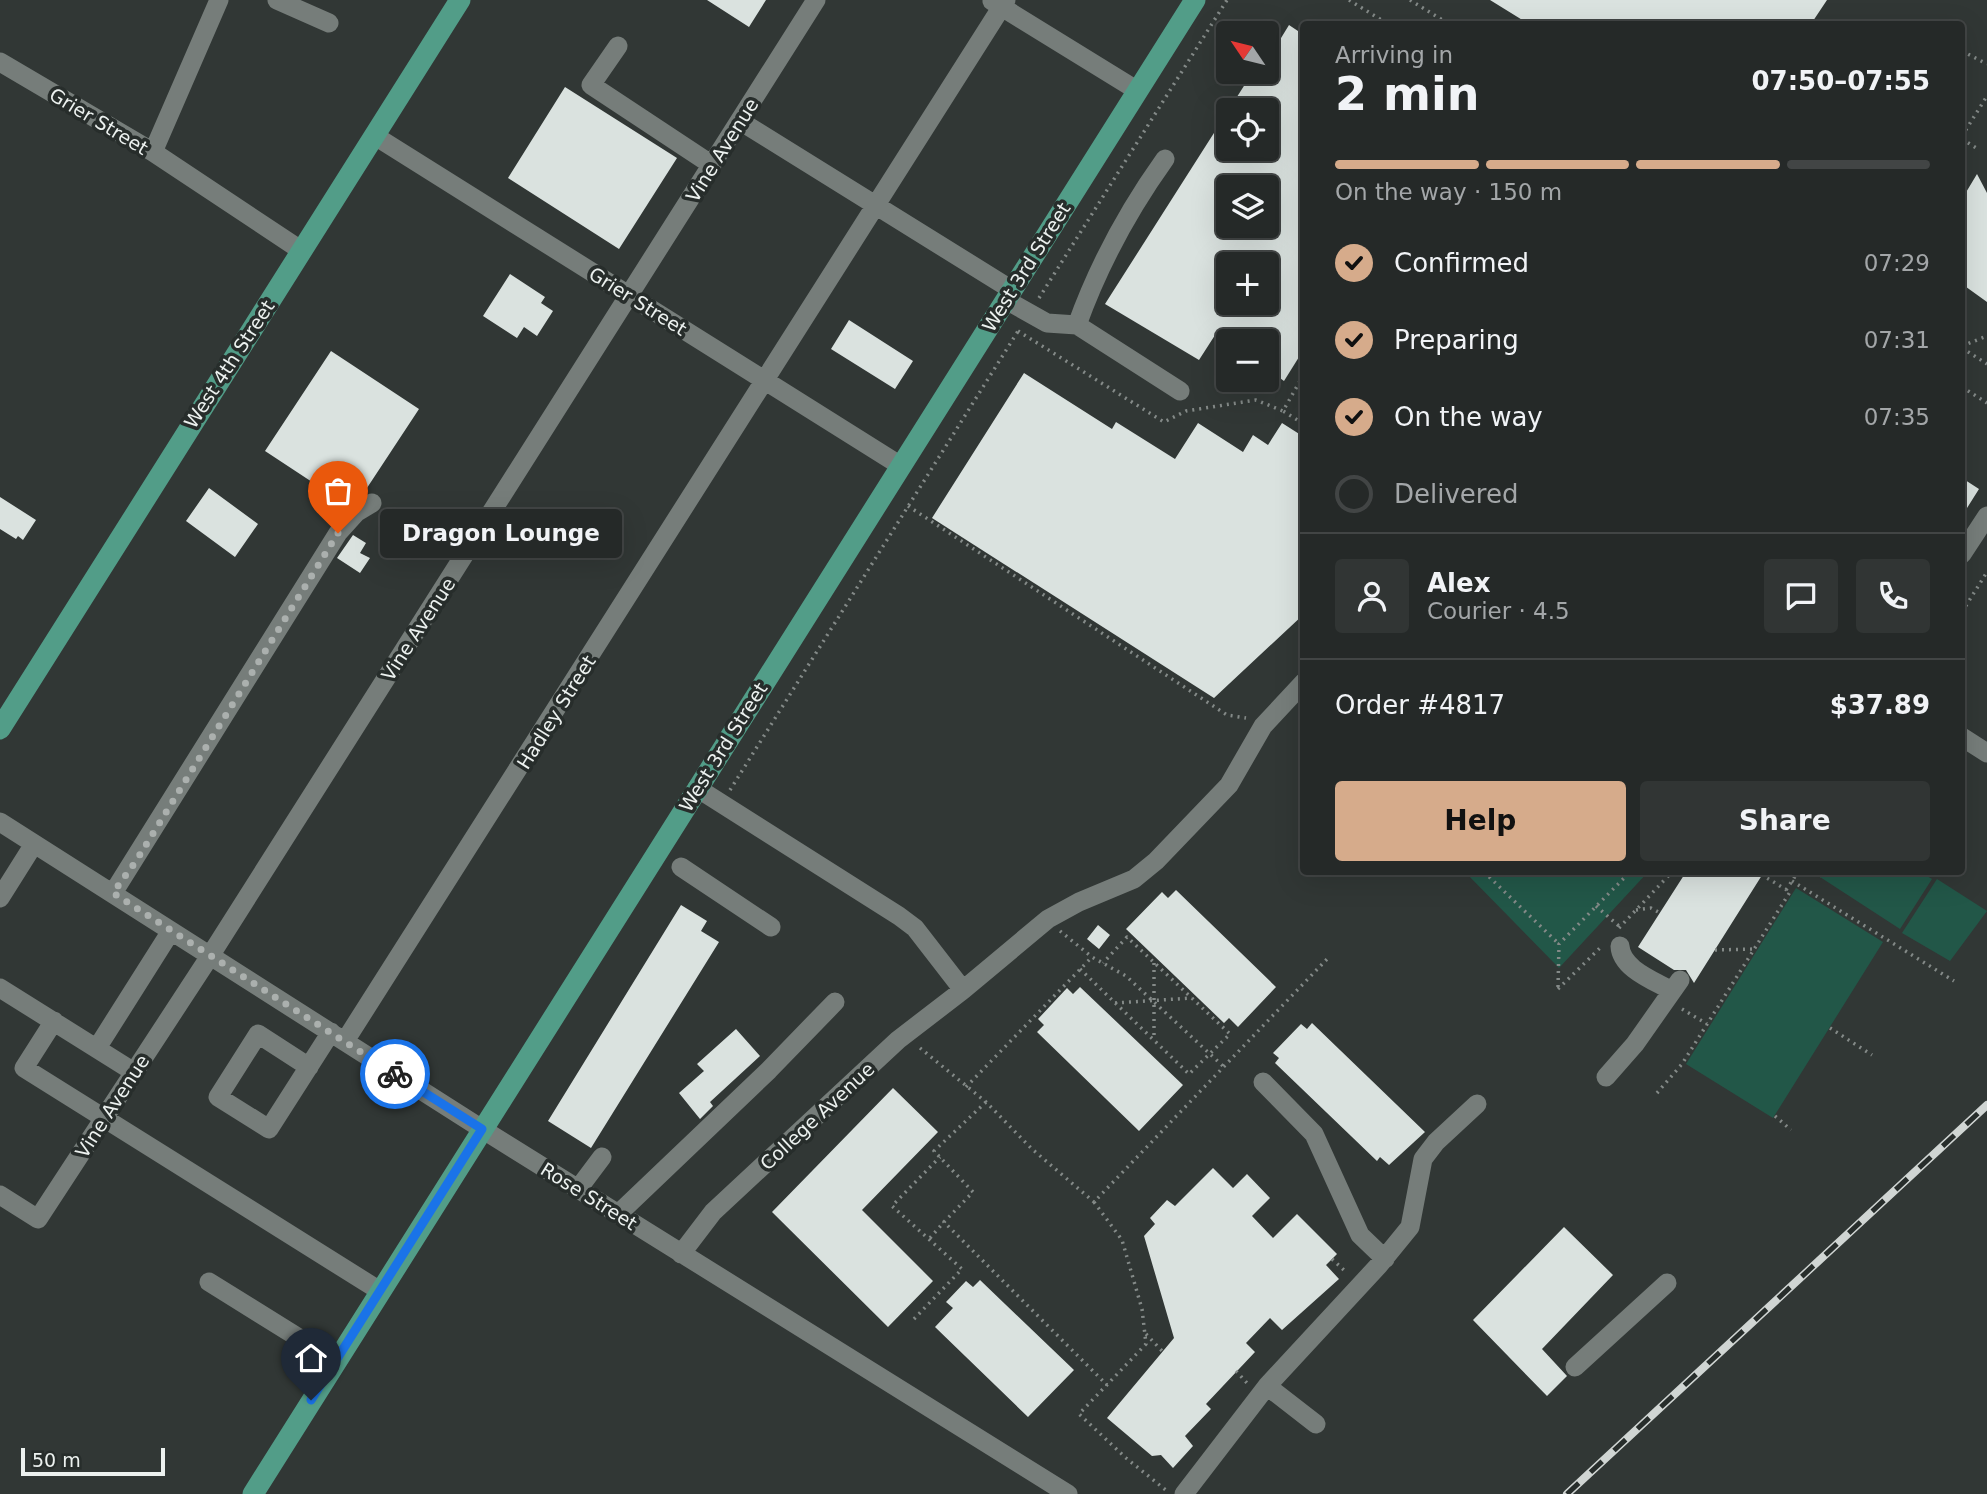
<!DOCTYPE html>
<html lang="en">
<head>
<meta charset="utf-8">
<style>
	body { margin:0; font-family:"DejaVu Sans",sans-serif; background:#313534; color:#f1f3f6; height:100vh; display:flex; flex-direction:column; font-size:26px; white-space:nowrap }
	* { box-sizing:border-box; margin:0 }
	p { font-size:23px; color:#a3a6a8 }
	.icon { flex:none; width:38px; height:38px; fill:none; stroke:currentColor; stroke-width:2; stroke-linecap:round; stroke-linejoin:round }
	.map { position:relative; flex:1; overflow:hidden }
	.drawer { position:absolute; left:1300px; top:21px; width:665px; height:854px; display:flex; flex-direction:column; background:#252928; border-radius:7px; box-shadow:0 7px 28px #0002,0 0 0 2px #424545 }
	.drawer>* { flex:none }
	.needle { width:46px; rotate:305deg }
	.buttons { position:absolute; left:1216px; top:21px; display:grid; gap:14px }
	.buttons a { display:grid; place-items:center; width:63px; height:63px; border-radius:7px; background:#252928; box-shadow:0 7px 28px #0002,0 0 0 2px #424545; font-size:35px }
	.scale { position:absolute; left:21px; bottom:18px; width:144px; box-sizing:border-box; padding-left:7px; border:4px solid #ecf1ef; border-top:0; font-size:19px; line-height:24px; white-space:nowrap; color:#ecf1ef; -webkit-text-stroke:5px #272d2b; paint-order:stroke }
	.pin { position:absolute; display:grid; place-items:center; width:60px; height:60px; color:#fff; margin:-72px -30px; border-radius:50% 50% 50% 0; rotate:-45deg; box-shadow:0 0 7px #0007 }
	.pin .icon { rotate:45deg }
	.courier { position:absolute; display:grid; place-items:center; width:70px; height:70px; margin:-35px; border:5px solid #1a73e8; border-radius:50%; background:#fff; color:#222; box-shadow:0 2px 9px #0007 }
	.bubble { position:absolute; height:49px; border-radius:7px; background:#252928; box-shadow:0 7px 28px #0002,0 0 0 2px #424545; font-size:23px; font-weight:800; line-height:49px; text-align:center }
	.headline em { font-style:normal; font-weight:800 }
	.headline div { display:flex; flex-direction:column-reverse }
	.headline { display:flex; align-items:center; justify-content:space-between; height:119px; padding:0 35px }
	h1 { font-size:46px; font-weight:800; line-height:52px }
	.bar { display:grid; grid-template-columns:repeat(4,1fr); gap:10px 7px; align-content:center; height:84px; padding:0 35px }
	.bar i { height:9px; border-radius:5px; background:#424545 }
	.bar .on { background:#d6ab8b }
	.bar p { grid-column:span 4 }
	.line { display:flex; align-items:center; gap:18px; padding:0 35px; border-top:2px solid #424545 }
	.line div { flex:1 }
	.round { display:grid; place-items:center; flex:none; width:74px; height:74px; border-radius:7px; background:#313534 }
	ol { padding:0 35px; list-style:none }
	li { display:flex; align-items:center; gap:21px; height:77px }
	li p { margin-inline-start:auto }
	li .icon { padding:7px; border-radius:50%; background:#d6ab8b; color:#111; stroke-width:4 }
	li:last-child { color:#a3a6a8 }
	li i { width:38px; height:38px; border:4px solid #424545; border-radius:50% }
	.button { display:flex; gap:14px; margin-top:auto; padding:14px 35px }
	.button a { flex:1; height:80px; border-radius:7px; background:#d6ab8b; color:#111; font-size:28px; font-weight:800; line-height:80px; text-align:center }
	.button a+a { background:#313534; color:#f1f3f6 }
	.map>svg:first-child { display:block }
	.green { fill:#225748 }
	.building { fill:#dae2df; fill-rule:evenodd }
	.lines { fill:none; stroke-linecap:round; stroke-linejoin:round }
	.path { stroke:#848a88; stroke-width:3.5; stroke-dasharray:2 5; stroke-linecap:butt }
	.minor { stroke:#767d7a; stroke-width:19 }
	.major { stroke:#529d88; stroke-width:21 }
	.rail-casing { stroke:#d0d5d3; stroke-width:8 }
	.rail { stroke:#272d2b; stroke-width:5; stroke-dasharray:16; stroke-linecap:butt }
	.done { stroke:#abb0ae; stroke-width:7; stroke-dasharray:0 12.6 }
	.route { stroke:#1a73e8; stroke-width:9 }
	.labels { text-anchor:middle; stroke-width:7; stroke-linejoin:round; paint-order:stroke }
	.street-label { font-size:19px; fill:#ecf1ef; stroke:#272d2b }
</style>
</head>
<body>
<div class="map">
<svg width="1987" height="1494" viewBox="0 0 1987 1494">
	<rect width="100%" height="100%" fill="#313735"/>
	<!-- green -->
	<path class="green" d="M 1465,872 L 1648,872 L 1559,968 Z
		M 1824,872 L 1920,872 L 1932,879 L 1900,929 L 1820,877 Z
		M 1937,879 L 1987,911 L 1950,961 L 1902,933 Z
		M 1796,888 L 1883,942 L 1773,1118 L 1686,1064 Z"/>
	<!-- building -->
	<path class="building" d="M 707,0 L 766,0 L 749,27 Z
		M 1490,0 L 1827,0 L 1811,24 L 1529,24 Z
		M 1289,25 L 1304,35 L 1304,349 L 1284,381 L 1267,369 L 1267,341 L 1229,341 L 1217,332 L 1199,360 L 1105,304 L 1249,78 L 1254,81 L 1260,72 L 1267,72 L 1267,61 ZM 1228,110 L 1267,110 L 1267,149 L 1228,149 ZM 1228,187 L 1267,187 L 1267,226 L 1228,226 ZM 1228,264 L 1267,264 L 1267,303 L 1228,303 Z
		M 565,87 L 677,158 L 619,249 L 508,178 Z
		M 1977,174 L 1987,193 L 1987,302 L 1962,284 L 1962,199 Z
		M 510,274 L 545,297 L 541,303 L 553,311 L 537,336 L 524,327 L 517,338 L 483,316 Z
		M 849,320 L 913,361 L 895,389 L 831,349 Z
		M 331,351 L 419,409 L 363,494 L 347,505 L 265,451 Z
		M 1024,373 L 1112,429 L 1116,422 L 1175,459 L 1198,423 L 1243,452 L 1253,435 L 1268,445 L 1282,423 L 1304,437 L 1304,614 L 1214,698 L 932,518 Z
		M 1962,478 L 1979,489 L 1962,516 Z
		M 209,488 L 258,524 L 235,557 L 186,521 Z
		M 0,497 L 36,520 L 23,540 L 18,536 L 16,539 L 0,529 Z
		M 353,535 L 366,543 L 360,553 L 370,558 L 360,573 L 337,558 Z
		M 1686,872 L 1764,872 L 1694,983 L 1686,970 L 1674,970 L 1638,947 Z
		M 1176,890 L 1276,987 L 1238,1027 L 1229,1018 L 1224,1023 L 1126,929 L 1162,892 L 1168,898 Z
		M 681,905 L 707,921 L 701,931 L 719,942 L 591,1148 L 548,1121 Z
		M 1098,925 L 1110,935 L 1099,949 L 1087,939 Z
		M 1080,987 L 1183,1085 L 1139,1131 L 1037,1032 L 1044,1025 L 1038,1019 L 1067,988 L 1073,994 Z
		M 1312,1023 L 1425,1132 L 1389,1165 L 1380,1157 L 1377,1161 L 1275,1063 L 1279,1058 L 1273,1053 L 1301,1024 L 1307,1029 Z
		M 736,1029 L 760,1056 L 710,1102 L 713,1106 L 700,1119 L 679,1093 L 704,1071 L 697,1064 Z
		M 893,1088 L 938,1132 L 862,1210 L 933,1281 L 888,1327 L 772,1212 Z
		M 1213,1168 L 1233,1188 L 1247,1174 L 1270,1198 L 1252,1216 L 1273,1238 L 1297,1214 L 1337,1254 L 1326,1265 L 1339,1279 L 1282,1330 L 1270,1318 L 1246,1343 L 1255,1352 L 1206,1404 L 1211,1409 L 1185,1436 L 1193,1446 L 1173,1468 L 1161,1455 L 1152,1456 L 1107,1418 L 1174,1338 L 1144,1236 L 1155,1224 L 1150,1218 L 1167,1200 L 1175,1206 Z
		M 1564,1227 L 1613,1275 L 1542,1349 L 1567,1376 L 1547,1396 L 1473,1320 Z
		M 980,1280 L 1074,1370 L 1028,1417 L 935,1327 L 953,1308 L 946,1302 L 966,1281 L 973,1287 Z"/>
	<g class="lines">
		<!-- path -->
		<path class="path" d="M 1349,0 L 1388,24
			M 1410,0 L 1449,24
			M 1962,51 L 1987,64
			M 1962,136 L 1987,96
			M 1962,139 L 1978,149
			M 1962,290 L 1964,286
			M 1039,298 L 1227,0
			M 1018,331 L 1164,422 L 1186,411 L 1256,400 L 1283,411
			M 1962,346 L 1987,336
			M 1962,348 L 1987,364
			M 1300,381 L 1283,411 L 1304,424
			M 1962,387 L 1987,403
			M 908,506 L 1227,715 L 1246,718
			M 1962,612 L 1987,572
			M 730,790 L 1020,328
			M 1484,872 L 1559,944
			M 1815,872 L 1821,876
			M 1792,881 L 1954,981
			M 1786,890 L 1798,872
			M 1596,906 L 1620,927
			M 1636,910 L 1651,908 L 1660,913
			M 1619,928 L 1672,872
			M 1060,931 L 1092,957
			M 1715,950 L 1755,949
			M 1154,963 L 1154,1039
			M 1080,969 L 1189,1074 L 1230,1034 L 1127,937 L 1103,963
			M 1558,987 L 1559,944 L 1630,872
			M 1558,989 L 1601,947
			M 1115,1003 L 1192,998
			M 1682,1009 L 1707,1024
			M 1830,1028 L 1872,1055
			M 920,1048 L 986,1102 L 1032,1149 L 1094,1202 L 1329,957
			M 966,1087 L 1092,957 L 1126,976 L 1224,1067
			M 1657,1093 L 1682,1064 L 1790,892 L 1762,875
			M 986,1102 L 934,1151 L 973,1192 L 944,1222 L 1107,1385
			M 1775,1116 L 1791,1130
			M 1094,1202 L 1122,1240 L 1142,1309 L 1146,1344 L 1079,1414 L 1126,1458 L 1167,1491
			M 930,1238 L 944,1222
			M 1332,1259 L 1346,1272
			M 914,1319 L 962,1269 L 892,1206 L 940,1157
			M 1146,1334 L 1164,1353
			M 1236,1371 L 1247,1383"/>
		<!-- minor -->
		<path class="minor" d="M 277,0 L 329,23
			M 992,1 L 1138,91
			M 618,46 L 591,85 L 712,165
			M 0,62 L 153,152 L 302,251
			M 740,121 L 1012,290
			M 375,136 L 901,466
			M 153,152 L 219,0
			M 1006,300 L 1047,323 L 1077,325 L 1180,391
			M 1077,325 C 1099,264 1127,212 1165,159
			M 1962,554 L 1987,516
			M 1962,737 L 1987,753
			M 697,788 L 899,916 L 915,928 L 963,990 L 1048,919 L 1079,902 L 1134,879 L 1156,861 L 1229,785 L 1263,726 L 1304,682
			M 0,822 L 482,1129 L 1068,1494
			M 681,867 L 771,927
			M 113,893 L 338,533 L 357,512 L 372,503
			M 0,898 L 34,844
			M 1620,946 C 1621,969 1655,981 1672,991
			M 0,988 L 134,1072
			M 54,1021 L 24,1068 L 380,1291
			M 345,1041 L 1006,0
			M 97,1048 L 171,931
			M 309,1067 L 258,1034 L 218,1097 L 269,1129 L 331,1032
			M 1606,1077 L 1635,1044 L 1680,980
			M 1263,1082 L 1314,1134 L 1360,1235 L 1385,1259
			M 578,1189 L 602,1157
			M 0,1195 L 38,1219 L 210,956 L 816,0
			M 618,1214 L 769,1070 L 835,1002
			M 681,1254 L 713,1212 L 898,1040 L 963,990
			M 209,1282 L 336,1361
			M 1575,1367 L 1667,1283
			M 1267,1386 L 1316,1424
			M 1184,1494 L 1267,1386 L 1379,1265 L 1410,1227 L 1423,1159 L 1436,1142 L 1477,1104"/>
		<!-- major -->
		<path class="major" d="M 0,729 L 460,0
			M 253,1494 L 1195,0"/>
		<defs>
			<path id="rail" d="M 1567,1494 L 1987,1105"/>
		</defs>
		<!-- rail casing -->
		<use href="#rail" class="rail-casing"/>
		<!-- rail -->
		<use href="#rail" class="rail"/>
	</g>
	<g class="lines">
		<!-- done -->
		<path class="done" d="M 338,533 L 136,861 L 113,893 L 395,1074"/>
		<!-- route -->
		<path class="route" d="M 311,1400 L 482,1129 L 395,1074"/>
	</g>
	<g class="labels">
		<!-- street labels -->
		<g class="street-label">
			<text transform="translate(99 121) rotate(31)" y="7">Grier Street</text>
			<text transform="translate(722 150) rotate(-58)" y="7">Vine Avenue</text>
			<text transform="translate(1026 267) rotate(-58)" y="7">West 3rd Street</text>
			<text transform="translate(638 301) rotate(32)" y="7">Grier Street</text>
			<text transform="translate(229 364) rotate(-57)" y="7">West 4th Street</text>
			<text transform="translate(418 629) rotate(-57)" y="7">Vine Avenue</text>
			<text transform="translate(556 712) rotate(-58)" y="7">Hadley Street</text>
			<text transform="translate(723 747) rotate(-58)" y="7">West 3rd Street</text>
			<text transform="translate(112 1106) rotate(-57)" y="7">Vine Avenue</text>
			<text transform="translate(817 1116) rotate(-43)" y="7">College Avenue</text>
			<text transform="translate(589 1196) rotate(32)" y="7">Rose Street</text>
		</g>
	</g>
</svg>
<div class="buttons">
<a><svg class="needle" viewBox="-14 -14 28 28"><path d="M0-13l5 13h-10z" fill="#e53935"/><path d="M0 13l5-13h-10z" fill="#a3a6a8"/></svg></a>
<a><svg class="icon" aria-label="locate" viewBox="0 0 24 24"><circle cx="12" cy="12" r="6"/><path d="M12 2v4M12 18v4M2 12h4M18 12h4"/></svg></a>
<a><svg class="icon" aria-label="layers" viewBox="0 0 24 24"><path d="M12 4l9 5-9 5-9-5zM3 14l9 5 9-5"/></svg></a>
<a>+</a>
<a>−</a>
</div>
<div class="scale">50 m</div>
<div class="pin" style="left:338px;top:533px;background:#ea580c"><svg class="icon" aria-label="bag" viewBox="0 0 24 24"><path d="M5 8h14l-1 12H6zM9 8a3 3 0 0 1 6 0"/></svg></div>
<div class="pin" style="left:311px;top:1400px;background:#1f2937"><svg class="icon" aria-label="home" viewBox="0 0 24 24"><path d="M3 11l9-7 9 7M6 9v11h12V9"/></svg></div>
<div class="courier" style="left:395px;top:1074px"><svg class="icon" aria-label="bike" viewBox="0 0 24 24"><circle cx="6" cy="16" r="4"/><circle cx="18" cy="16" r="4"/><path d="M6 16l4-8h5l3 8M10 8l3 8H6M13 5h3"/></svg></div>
<div class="bubble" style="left:380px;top:509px;width:242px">Dragon Lounge</div>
<section class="drawer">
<div class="headline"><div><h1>2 min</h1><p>Arriving in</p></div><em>07:50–07:55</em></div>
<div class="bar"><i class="on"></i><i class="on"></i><i class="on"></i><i></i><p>On the way · 150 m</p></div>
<ol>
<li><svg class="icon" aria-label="check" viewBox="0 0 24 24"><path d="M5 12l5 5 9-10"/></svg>Confirmed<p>07:29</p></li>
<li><svg class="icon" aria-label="check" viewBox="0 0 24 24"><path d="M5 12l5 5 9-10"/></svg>Preparing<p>07:31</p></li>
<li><svg class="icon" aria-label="check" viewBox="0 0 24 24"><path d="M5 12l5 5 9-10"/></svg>On the way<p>07:35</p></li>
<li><i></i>Delivered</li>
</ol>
<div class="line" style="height:126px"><a class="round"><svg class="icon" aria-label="person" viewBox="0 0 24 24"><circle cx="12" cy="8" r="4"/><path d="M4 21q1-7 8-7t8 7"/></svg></a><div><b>Alex</b><p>Courier · 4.5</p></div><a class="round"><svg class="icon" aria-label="chat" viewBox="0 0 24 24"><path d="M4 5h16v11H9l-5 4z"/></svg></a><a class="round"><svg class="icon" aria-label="phone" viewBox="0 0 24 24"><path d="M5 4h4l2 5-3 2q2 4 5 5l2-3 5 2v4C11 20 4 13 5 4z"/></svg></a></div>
<div class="line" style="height:91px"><div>Order #4817</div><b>$37.89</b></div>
<div class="button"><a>Help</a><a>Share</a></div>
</section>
</div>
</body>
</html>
